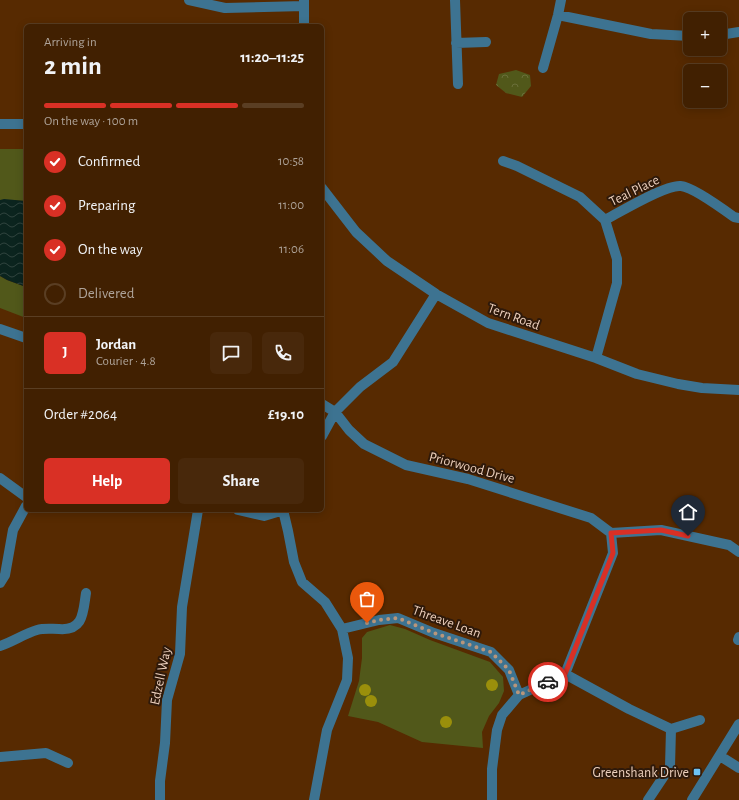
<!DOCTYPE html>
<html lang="en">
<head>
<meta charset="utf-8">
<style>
	body { margin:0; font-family:"Alegreya Sans",sans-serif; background:#48280b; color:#f1f3f6; height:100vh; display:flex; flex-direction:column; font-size:15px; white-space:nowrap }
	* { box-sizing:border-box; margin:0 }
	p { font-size:13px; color:#aea399 }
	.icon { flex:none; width:22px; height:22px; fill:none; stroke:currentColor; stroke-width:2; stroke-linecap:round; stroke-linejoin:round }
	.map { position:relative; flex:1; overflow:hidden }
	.panel { position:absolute; left:24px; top:24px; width:300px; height:488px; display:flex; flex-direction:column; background:#412001; border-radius:6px; box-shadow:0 2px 10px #0003,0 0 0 1px #5a3e23 }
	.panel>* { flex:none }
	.fabs { position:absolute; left:683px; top:12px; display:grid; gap:8px }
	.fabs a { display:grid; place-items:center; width:44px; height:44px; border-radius:6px; background:#412001; box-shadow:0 2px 10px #0003,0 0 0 1px #5a3e23; font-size:20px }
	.pin { position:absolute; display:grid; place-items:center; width:34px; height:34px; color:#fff; margin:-41px -17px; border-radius:50% 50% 50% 0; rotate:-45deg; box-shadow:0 0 4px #0007 }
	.pin .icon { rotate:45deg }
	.courier { position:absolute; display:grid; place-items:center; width:40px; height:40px; margin:-20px; border:3px solid #d93025; border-radius:50%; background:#fff; color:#222; box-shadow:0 1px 5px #0007 }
	.head em { font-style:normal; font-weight:700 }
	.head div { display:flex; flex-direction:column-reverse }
	.head { display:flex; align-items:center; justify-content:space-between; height:68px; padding:0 20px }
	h1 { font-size:26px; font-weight:700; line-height:30px }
	.bar { display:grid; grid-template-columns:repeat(4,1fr); gap:6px 4px; align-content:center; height:48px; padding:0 20px }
	.bar i { height:5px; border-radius:3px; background:#5a3e23 }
	.bar .selected { background:#d93025 }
	.bar p { grid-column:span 4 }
	.line { display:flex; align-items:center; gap:10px; padding:0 20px; border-top:1px solid #5a3e23 }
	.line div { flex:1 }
	.round { display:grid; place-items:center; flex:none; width:42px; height:42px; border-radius:6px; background:#48280b }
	ol { padding:0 20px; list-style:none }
	li { display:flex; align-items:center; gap:12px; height:44px }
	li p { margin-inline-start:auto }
	li .icon { padding:4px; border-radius:50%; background:#d93025; color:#fff; stroke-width:4 }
	li:last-child { color:#aea399 }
	li i { width:22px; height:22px; border:2px solid #5a3e23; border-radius:50% }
	.action { display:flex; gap:8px; margin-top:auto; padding:8px 20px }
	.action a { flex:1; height:46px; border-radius:6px; background:#d93025; color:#fff; font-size:16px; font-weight:700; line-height:46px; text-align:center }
	.action a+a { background:#48280b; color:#f1f3f6 }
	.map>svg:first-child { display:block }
	.green { fill:#51581a }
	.park { fill:url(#park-crowns) }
	.water { fill:url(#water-waves) }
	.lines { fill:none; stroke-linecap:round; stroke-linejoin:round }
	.minor { stroke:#3d7391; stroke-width:10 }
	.tree { fill:#9a8f0b }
	.done { stroke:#b8967b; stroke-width:4; stroke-dasharray:0 7.2 }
	.route { stroke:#d93025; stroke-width:5 }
	.poi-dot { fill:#6dc2f3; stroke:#2e190a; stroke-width:1.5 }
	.labels { text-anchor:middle; stroke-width:4; stroke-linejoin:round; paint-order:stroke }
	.street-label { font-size:14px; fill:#edd0bd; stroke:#2e190a }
	.poi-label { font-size:14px; fill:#edd0bd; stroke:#2e190a; text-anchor:end }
</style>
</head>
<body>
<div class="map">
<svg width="739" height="800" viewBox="0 0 739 800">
	<defs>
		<pattern id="park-crowns" width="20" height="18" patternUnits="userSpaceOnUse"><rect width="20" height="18" fill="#51581a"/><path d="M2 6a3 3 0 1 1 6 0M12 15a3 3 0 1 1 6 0" fill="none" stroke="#6a6f39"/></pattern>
		<pattern id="water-waves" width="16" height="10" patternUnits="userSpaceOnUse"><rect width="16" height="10" fill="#0b241e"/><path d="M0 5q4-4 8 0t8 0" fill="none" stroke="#2f433d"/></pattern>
	</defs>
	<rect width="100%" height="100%" fill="#572a01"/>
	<!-- green -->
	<path class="green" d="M 0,149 L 26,149 L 26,201 L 0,200 Z
		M 0,276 L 7,280 L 26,287 L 26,318 L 0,308 Z
		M 390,625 L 405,629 L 430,640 L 490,662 L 503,677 L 504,691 L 499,703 L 489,716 L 482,732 L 483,748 L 422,742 L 378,722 L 348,716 L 359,681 L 362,658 L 362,638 L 367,632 Z"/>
	<!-- park -->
	<path class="park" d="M 516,70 L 530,75 L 531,86 L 522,97 L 506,93 L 496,85 L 499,74 Z"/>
	<!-- water -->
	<path class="water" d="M 4,199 L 26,201 L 26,287 L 7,280 L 0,276 L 0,200 Z"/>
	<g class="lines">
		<!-- minor -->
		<path class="minor" d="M 189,0 L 225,8 L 304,6
			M 304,0 L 304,26
			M 455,0 L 458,84
			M 558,15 L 651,34 L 690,36
			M 720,35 L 739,32
			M 456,43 L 486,42
			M 543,68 L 558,15 L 561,0
			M 0,124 L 26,124
			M 503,161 L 517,166 L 580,197 L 605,220 L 617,259 L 617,283 L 596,358
			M 322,188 L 356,232 L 387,261 L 436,294 L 488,323 L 596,358 L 637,374 L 678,384 L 702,388 L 739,390
			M 605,220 C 620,212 666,184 681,186 C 692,187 723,209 734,217 L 739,218
			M 0,329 L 26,338
			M 322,404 L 335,412 L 349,430 L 364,444 L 406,465 L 468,479 L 591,518 L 611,533 L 613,553 L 565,674 L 519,695 L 502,715 L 497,730 L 492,769 L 492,800
			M 322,436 L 335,412 L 360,387 L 393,362 L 436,294
			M 0,478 L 26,497
			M 238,510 L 264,516 L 284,510
			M 283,510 L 288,531 L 294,562 L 302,582 L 325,602 L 342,629 L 348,658 L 347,680 L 327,730 L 314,800
			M 611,533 L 661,530 L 729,545 L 739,552
			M 0,583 L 5,575 L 13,530 L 26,506
			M 342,629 L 379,620 L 398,618 L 434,633 L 491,652 L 509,670 L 519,695
			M 738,640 L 739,637
			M 0,646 C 12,642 26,633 37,630 C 44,628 51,629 59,629 C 84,631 83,612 86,593
			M 565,674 L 629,709 L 671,729
			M 720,756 L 739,768
			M 0,757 L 46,753 L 68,763
			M 160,800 L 160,781 L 165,743 L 167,700 L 180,654 L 182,607 L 198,510
			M 648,800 L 670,767 L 671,729 L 700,720
			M 692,800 L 739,724"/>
	</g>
	<!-- trees -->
	<g class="tree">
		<circle cx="492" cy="685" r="6"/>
		<circle cx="365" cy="690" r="6"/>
		<circle cx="371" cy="701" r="6"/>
		<circle cx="446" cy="722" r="6"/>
	</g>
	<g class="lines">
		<!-- done -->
		<path class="done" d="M 367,623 L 379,620 L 398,618 L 434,633 L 491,652 L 509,670 L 519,695 L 548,682"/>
		<!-- route -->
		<path class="route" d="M 548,682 L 565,674 L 613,553 L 611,533 L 661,530 L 688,536"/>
	</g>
	<!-- markers -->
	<rect class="poi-dot" x="693" y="768" width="8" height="8" rx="2"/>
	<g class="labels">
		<!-- street labels -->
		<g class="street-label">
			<text transform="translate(634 190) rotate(-26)" y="5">Teal Place</text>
			<text transform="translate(514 316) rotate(20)" y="5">Tern Road</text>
			<text transform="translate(472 467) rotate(15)" y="5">Priorwood Drive</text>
			<text transform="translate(447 621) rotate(20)" y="5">Threave Loan</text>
			<text transform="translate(160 676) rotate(-78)" y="5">Edzell Way</text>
		</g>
		<!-- poi labels -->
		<g class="poi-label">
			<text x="689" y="777">Greenshank Drive</text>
		</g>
	</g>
</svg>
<div class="fabs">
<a>+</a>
<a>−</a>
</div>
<div class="pin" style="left:367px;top:623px;background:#ea580c"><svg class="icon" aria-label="bag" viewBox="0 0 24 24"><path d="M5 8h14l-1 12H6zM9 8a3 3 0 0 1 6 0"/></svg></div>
<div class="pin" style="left:688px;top:536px;background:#1f2937"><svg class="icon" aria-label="home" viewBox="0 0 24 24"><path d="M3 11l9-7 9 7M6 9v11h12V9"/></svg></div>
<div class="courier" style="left:548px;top:682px"><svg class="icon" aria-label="car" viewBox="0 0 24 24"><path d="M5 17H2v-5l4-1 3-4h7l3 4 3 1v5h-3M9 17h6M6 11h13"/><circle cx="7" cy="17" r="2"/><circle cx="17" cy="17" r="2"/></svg></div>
<section class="panel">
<div class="head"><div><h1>2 min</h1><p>Arriving in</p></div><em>11:20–11:25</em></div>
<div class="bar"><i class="selected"></i><i class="selected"></i><i class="selected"></i><i></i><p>On the way · 100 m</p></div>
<ol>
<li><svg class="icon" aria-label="check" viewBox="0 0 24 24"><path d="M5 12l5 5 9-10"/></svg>Confirmed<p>10:58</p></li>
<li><svg class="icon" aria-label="check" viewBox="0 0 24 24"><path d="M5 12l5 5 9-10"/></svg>Preparing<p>11:00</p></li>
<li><svg class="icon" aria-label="check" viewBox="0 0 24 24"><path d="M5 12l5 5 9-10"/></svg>On the way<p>11:06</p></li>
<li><i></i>Delivered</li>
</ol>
<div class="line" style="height:72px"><b class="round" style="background:#d93025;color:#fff">J</b><div><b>Jordan</b><p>Courier · 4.8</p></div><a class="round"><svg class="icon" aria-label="chat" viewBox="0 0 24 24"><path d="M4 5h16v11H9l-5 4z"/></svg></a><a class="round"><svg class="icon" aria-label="phone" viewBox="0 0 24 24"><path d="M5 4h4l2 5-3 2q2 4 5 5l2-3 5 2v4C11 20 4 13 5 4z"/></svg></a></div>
<div class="line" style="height:52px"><div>Order #2064</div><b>£19.10</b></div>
<div class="action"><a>Help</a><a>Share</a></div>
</section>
</div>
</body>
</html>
